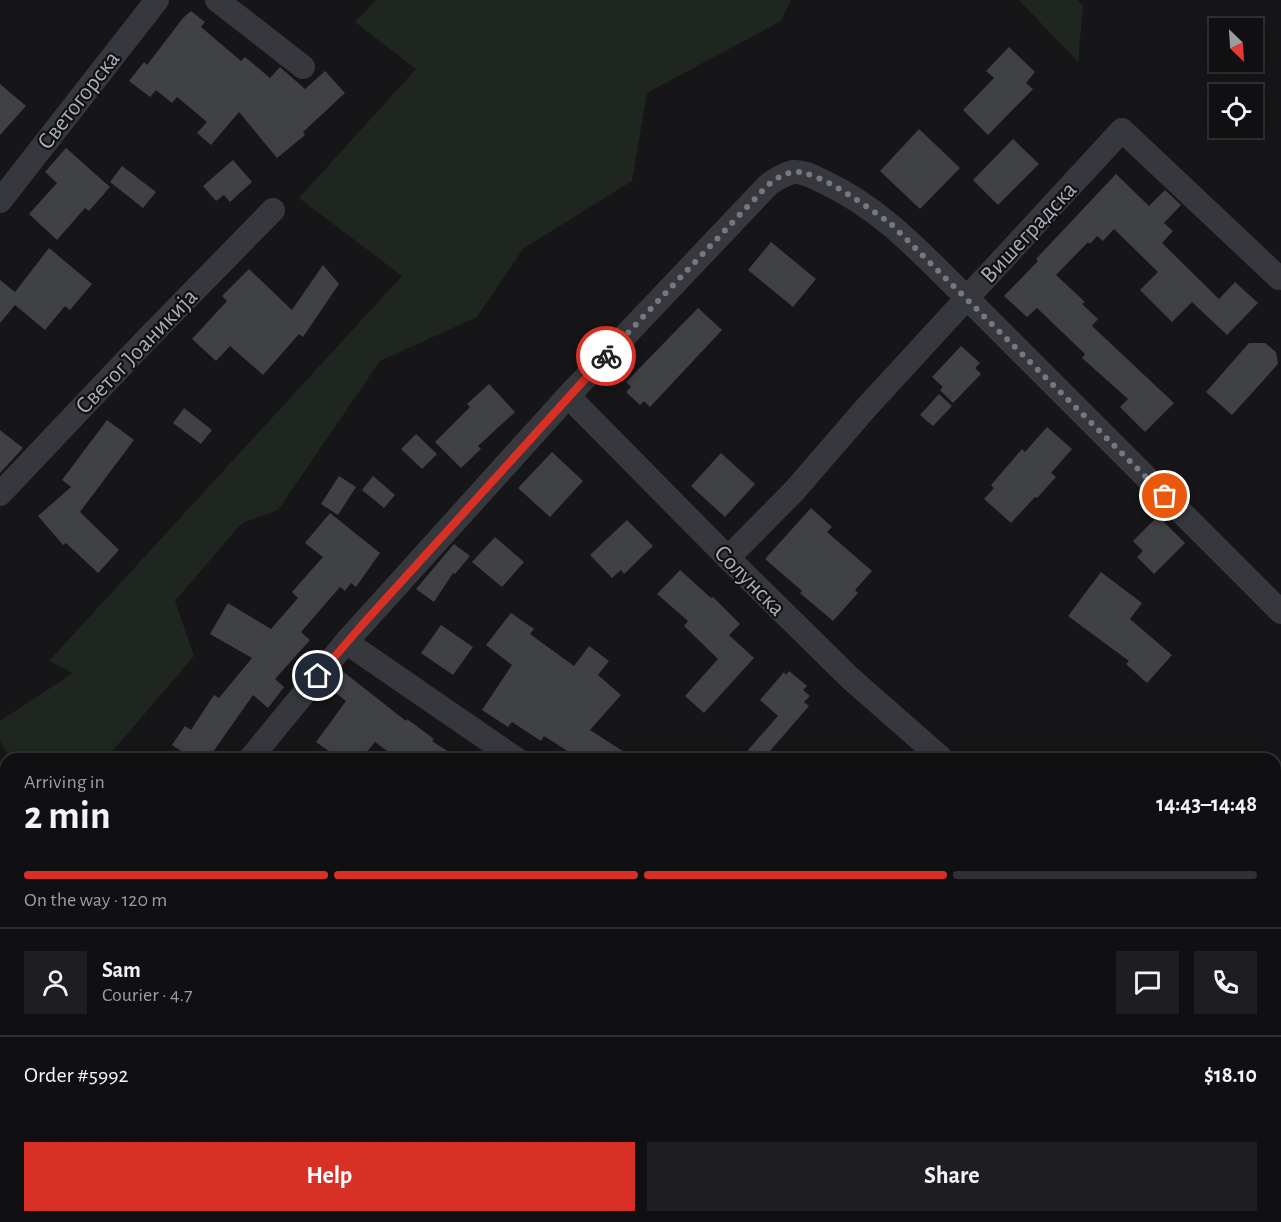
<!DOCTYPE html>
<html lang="en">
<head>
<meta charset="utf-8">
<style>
	body { margin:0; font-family:"Alegreya Sans",sans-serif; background:#1e1e20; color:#f1f3f6; height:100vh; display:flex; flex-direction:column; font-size:22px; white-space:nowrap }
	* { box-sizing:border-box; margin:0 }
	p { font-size:20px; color:#9c9d9f }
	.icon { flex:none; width:33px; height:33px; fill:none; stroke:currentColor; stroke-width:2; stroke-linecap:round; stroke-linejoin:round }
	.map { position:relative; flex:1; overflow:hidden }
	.panel { position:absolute; left:0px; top:753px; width:1281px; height:470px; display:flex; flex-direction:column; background:#101012; border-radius:18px 18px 0 0; box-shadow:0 3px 15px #0003,0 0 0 2px #303032 }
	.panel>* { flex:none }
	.needle { width:39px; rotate:155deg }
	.tools { position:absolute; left:1209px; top:18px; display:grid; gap:12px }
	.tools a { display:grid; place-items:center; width:54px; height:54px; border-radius:0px; background:#101012; box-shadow:0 3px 15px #0003,0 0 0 2px #303032; font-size:30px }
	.pin { position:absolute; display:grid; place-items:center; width:51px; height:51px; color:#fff; margin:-26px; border:3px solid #fff; border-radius:50%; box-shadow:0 2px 6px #0007 }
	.courier { position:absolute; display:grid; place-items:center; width:60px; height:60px; margin:-30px; border:4px solid #d93025; border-radius:50%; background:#fff; color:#222; box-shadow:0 2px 8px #0007 }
	.head em { font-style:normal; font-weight:600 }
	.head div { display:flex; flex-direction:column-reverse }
	.head { display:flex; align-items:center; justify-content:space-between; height:102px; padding:0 24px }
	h1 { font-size:39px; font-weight:600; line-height:45px }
	.bar { display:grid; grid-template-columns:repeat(4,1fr); gap:9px 6px; align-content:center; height:72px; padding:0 24px }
	.bar i { height:8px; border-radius:4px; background:#303032 }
	.bar .current { background:#d93025 }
	.bar p { grid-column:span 4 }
	.line { display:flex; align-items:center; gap:15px; padding:0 24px; border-top:2px solid #303032 }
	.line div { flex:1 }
	.round { display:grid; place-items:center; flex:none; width:63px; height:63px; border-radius:0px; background:#1e1e20 }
	.cta { display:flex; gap:12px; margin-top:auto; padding:12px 24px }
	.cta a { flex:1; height:69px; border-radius:0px; background:#d93025; color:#fff; font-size:24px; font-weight:600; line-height:69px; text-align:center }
	.cta a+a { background:#1e1e20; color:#f1f3f6 }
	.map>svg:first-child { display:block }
	.green { fill:#1e261f }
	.building { fill:#404145 }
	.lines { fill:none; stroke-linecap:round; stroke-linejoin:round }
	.street { stroke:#37383d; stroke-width:24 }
	.done { stroke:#757880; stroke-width:6; stroke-dasharray:0 10.8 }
	.route { stroke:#d93025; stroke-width:8 }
	.labels { text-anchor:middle; stroke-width:4.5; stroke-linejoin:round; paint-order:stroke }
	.street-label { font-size:24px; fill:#a8adb8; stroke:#111113 }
</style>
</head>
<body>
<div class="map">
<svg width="1281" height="1222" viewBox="0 0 1281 1222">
	<rect width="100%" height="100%" fill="#161618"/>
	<!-- green -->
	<path class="green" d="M 376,0 L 791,0 L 781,21 L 647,93 L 632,181 L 523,249 L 477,317 L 380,361 L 278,510 L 242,523 L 175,601 L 194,656 L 106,759 L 10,759 L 0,741 L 0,721 L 73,673 L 49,661 L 402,276 L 299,198 L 416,69 L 355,22 Z
		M 1019,0 L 1078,0 L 1083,6 L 1078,62 Z
		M 6,790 L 6,857 L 0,851 L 0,793 Z
		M 445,1217 L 522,1217 L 522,1222 L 451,1222 Z"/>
	<!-- building -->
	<path class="building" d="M 191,11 L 205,22 L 201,27 L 241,61 L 245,57 L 270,78 L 280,67 L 305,89 L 325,71 L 345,93 L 303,132 L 305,135 L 277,158 L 239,112 L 211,145 L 197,133 L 207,122 L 177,97 L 172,103 L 156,90 L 150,97 L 129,81 L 144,62 L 147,65 L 183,18 Z
		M 1009,47 L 1035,72 L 1026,83 L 1033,89 L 988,135 L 963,110 L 994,78 L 986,71 Z
		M 0,84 L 26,106 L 0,135 Z
		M 919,129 L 960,168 L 920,209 L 880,171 Z
		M 1013,139 L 1039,164 L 998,205 L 973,180 Z
		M 66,148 L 110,187 L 89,211 L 85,208 L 57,240 L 29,214 L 57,183 L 45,172 Z
		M 233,160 L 252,182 L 230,202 L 224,195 L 216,201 L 203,186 Z
		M 122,166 L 156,192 L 143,208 L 110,182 Z
		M 1116,174 L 1149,206 L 1165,190 L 1181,205 L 1164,223 L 1173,231 L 1162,243 L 1219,299 L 1235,282 L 1258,303 L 1227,335 L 1192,302 L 1172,322 L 1140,290 L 1158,272 L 1114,229 L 1103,241 L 1097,236 L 1090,244 L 1088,242 L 1056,275 L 1085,302 L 1082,304 L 1098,319 L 1092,326 L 1174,403 L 1145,432 L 1120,407 L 1128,399 L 1082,358 L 1085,354 L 1037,308 L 1027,317 L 1004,296 L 1038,261 L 1036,259 Z
		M 771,242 L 816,279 L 793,307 L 748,270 Z
		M 49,248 L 92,284 L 70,310 L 65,306 L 45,330 L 15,305 L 0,323 L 0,280 L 15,292 Z
		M 323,265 L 339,284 L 303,337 L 299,334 L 263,375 L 230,346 L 216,361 L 192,339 L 227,301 L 222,296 L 249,269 L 292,310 Z
		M 698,308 L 722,330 L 650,407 L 644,401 L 640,405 L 626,392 L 631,387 L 626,382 Z
		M 1249,343 L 1265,343 L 1276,352 L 1278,364 L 1232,415 L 1206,392 Z
		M 961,346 L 980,363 L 975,368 L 981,374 L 953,403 L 940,390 L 943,387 L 932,377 Z
		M 489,384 L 515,412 L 478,446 L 481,449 L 461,468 L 435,442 L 470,407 L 467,404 Z
		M 939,394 L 952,406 L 933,426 L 920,415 Z
		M 184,408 L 212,430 L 201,444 L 173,423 Z
		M 107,420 L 134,440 L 80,512 L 119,550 L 98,573 L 66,543 L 63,545 L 38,516 L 71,487 L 62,480 Z
		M 1047,427 L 1072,449 L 1051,473 L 1056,477 L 1037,498 L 1035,497 L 1011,523 L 984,499 L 994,488 L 991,485 L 1022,449 L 1025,452 Z
		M 0,430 L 23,448 L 0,473 Z
		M 416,434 L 437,454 L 422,469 L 401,449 Z
		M 552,452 L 583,481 L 550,517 L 518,488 Z
		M 721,453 L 755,484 L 725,517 L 691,486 Z
		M 339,476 L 356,487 L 338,515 L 321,504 Z
		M 373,476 L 395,495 L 384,508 L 362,490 Z
		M 811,508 L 832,527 L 827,532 L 872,571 L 855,590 L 858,593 L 833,621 L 800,593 L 802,591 L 765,559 Z
		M 330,513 L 380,553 L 356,587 L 351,583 L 345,591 L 340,587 L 301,632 L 310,640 L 275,679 L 284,687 L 268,708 L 253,695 L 208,759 L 193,759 L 172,745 L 185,726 L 191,730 L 214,695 L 219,698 L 252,658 L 210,634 L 228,603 L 271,629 L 298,598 L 292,592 L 323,557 L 305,543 Z
		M 1158,516 L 1185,543 L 1154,574 L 1137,557 L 1143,551 L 1133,541 Z
		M 627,520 L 653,546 L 624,574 L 621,570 L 612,578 L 590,555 Z
		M 495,537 L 524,562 L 502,587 L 472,562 Z
		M 454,544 L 470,556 L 455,574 L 453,573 L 434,602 L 416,589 Z
		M 680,570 L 711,598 L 713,597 L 740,624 L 729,635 L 754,658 L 704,713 L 685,696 L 718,659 L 684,626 L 688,621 L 657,594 Z
		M 1101,572 L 1142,603 L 1130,619 L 1172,655 L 1147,683 L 1126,664 L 1129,661 L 1068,616 Z
		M 511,613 L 534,629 L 530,634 L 574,666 L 589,646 L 609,661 L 598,675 L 621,695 L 590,730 L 635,759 L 580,759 L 544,736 L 541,741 L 512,722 L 508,727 L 482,710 L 512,665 L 486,645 Z
		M 441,625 L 473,647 L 453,675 L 421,653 Z
		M 341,670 L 406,721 L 407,719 L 434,739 L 432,741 L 460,759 L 398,759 L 375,742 L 361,759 L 340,759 L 316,742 L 346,701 L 328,687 Z
		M 789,671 L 807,686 L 803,690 L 810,696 L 804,702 L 809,706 L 763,759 L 759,759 L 748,750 L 778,716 L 760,700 L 784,672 L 786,675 Z"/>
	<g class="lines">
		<!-- street -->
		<path class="street" d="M 217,0 L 303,67
			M 0,201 L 157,0
			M 1279,278 L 1122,130 L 967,298 L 1281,612
			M 568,396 L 728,558 L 850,678 L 940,757
			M 0,494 L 144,342 L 273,210
			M 346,642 L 516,759
			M 250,759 L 346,642 L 568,396 L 768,185 C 776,179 784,174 793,172 C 804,171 814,177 824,182 C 882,209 922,254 967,298 L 865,409 L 795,490 L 728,558
			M 1275,867 L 1281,854
			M 0,1091 L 6,1083
			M 657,1216 L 669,1222
			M 1105,1222 L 1108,1216"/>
	</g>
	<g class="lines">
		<!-- done -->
		<path class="done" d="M 606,356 L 768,185 C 776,179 784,173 794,172 C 818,170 870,209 890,223 L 1165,496"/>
		<!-- route -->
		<path class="route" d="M 318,676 L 362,625 L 606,356"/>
	</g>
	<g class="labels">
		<!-- street labels -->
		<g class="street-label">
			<text transform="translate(78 100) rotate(-52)" y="8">Светогорска</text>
			<text transform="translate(1028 232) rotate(-47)" y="8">Вишеградска</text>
			<text transform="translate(136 351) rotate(-46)" y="8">Светог Јоаникија</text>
			<text transform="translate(750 580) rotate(45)" y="8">Солунска</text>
		</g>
	</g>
</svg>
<div class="tools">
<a><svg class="needle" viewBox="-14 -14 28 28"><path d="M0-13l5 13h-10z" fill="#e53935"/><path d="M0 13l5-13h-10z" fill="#9c9d9f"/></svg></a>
<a><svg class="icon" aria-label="locate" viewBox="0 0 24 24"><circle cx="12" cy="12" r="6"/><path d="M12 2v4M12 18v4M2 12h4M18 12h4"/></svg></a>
</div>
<div class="pin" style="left:1165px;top:496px;background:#ea580c"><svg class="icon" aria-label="bag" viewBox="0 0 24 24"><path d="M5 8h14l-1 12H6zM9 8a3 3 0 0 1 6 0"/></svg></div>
<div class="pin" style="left:318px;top:676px;background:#1f2937"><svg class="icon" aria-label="home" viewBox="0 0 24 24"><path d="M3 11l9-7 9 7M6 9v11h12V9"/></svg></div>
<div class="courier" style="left:606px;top:356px"><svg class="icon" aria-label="bike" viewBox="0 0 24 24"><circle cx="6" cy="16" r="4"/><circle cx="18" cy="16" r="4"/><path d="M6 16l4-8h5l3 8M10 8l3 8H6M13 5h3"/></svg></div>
<section class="panel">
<div class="head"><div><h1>2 min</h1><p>Arriving in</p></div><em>14:43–14:48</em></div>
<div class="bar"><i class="current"></i><i class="current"></i><i class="current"></i><i></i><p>On the way · 120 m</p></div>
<div class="line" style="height:108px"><a class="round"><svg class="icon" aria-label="person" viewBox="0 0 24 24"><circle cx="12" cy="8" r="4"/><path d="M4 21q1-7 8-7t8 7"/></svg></a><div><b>Sam</b><p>Courier · 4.7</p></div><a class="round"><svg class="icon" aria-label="chat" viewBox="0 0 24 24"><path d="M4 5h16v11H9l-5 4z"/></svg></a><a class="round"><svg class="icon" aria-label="phone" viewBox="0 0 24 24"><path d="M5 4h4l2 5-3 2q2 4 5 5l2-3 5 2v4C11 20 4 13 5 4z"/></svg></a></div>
<div class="line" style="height:78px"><div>Order #5992</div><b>$18.10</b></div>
<div class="cta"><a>Help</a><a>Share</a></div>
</section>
</div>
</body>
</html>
